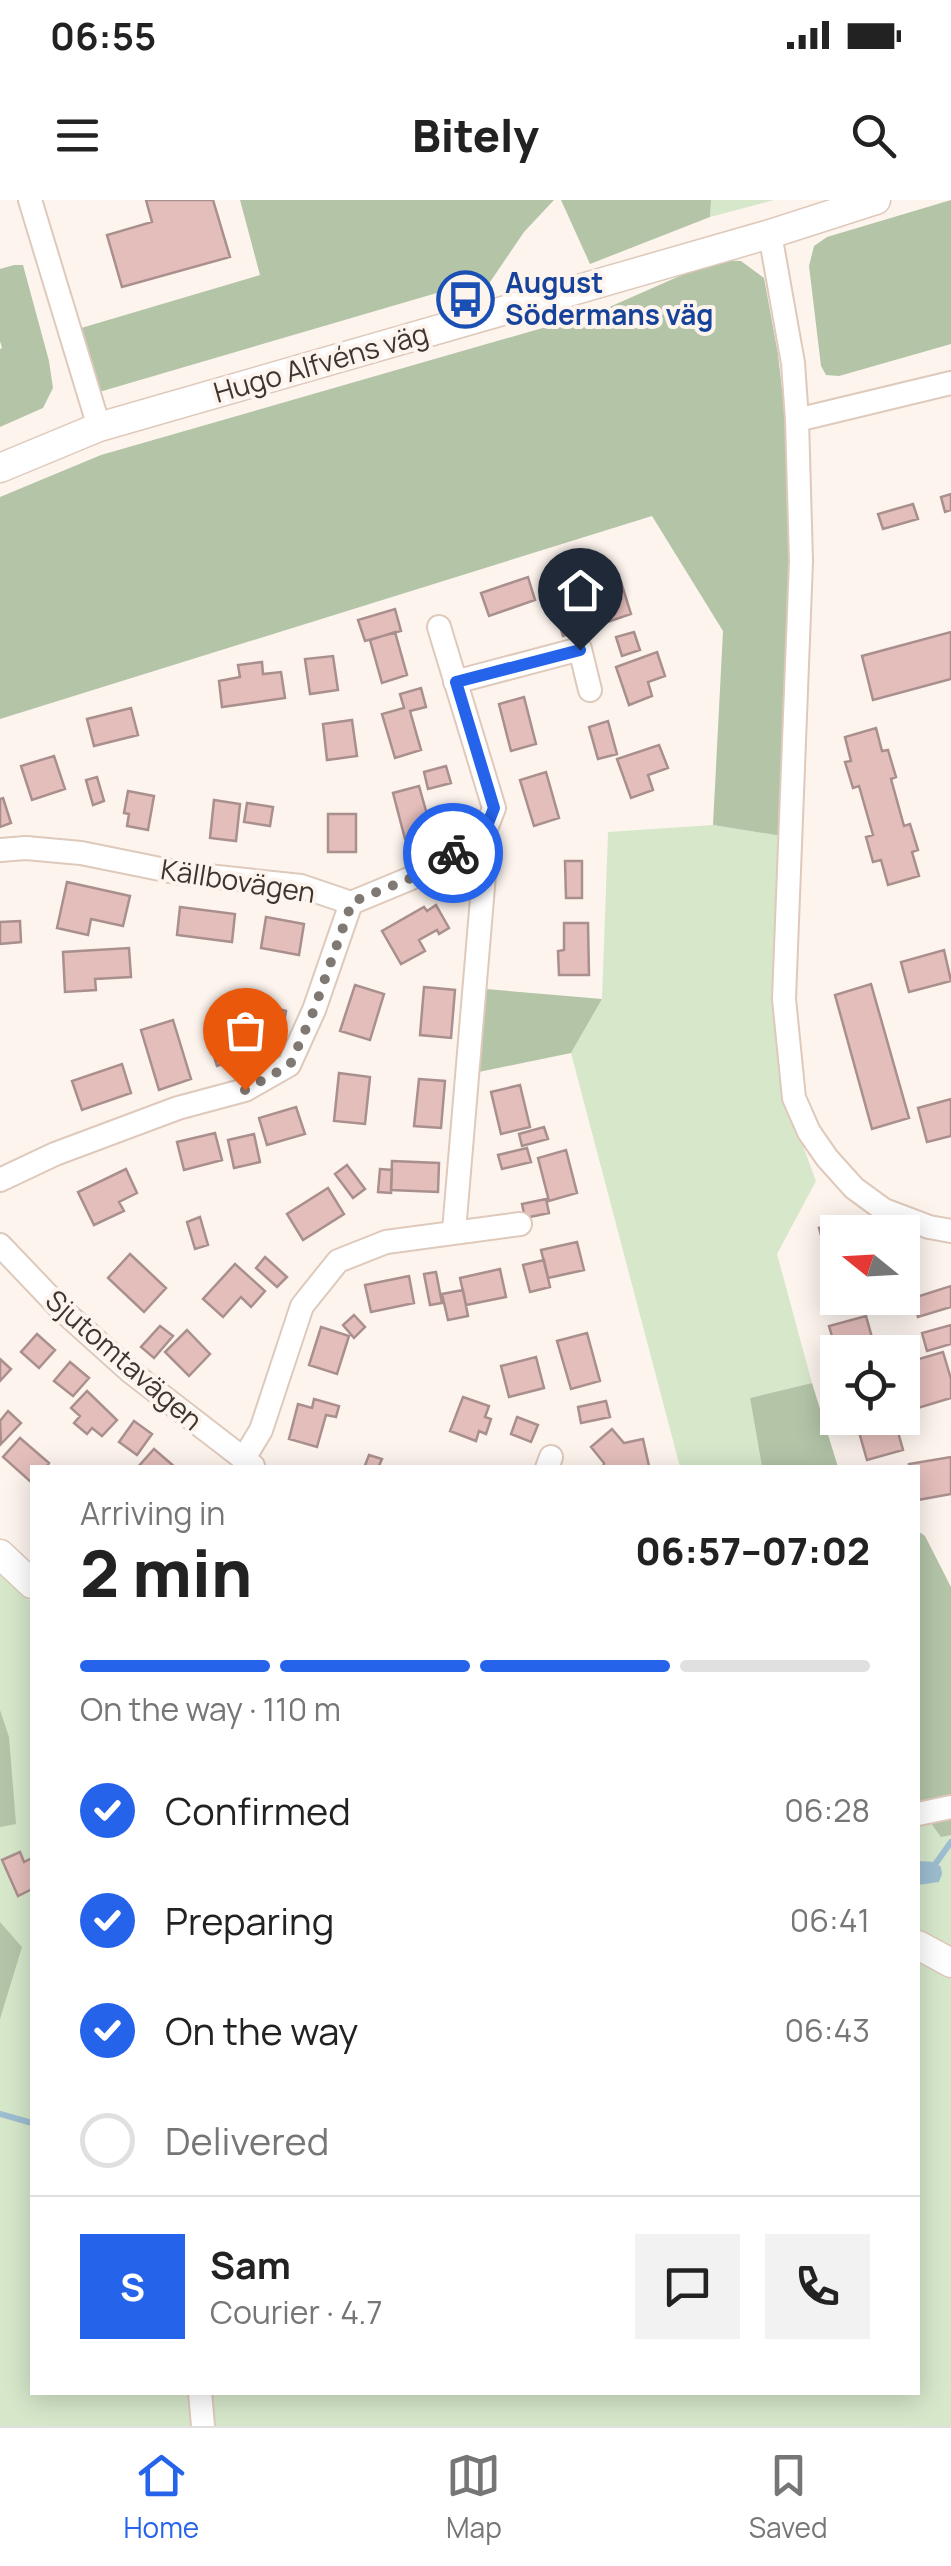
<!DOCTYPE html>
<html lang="en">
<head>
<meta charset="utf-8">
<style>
	body { margin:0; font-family:Manrope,sans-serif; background:#f2f2f2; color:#222; height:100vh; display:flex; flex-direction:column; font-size:38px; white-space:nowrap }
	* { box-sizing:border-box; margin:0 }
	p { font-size:32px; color:#767676 }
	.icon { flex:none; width:55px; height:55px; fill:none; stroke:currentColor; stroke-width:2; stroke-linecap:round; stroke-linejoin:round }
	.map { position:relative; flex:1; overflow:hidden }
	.side { position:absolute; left:30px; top:1265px; width:890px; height:930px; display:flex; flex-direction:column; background:#fff; border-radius:0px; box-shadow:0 5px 25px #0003 }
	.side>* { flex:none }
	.needle { width:65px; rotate:288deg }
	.controls { position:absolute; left:820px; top:1015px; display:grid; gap:20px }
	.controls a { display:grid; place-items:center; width:100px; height:100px; border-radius:0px; background:#fff; box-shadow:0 5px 25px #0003; font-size:50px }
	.pin { position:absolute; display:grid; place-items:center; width:85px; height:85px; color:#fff; margin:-102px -42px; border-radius:50% 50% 50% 0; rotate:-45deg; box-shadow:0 0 10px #0007 }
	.pin .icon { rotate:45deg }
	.courier { position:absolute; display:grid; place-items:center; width:100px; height:100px; margin:-50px; border:8px solid #2563eb; border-radius:50%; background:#fff; color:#222; box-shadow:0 2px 12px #0007 }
	.summary em { font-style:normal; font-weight:800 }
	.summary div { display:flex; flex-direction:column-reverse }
	.summary { display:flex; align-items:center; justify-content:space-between; height:170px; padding:0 50px }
	h1 { font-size:65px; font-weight:800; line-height:75px }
	.bar { display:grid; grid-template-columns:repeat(4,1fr); gap:15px 10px; align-content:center; height:120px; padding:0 50px }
	.bar i { height:12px; border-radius:8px; background:#e0e0e0 }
	.bar .selected { background:#2563eb }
	.bar p { grid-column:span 4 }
	.line { display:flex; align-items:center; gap:25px; padding:0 50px; border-top:2px solid #e0e0e0 }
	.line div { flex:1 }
	.round { display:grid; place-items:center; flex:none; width:105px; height:105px; border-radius:0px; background:#f2f2f2 }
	ol { padding:0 50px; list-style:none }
	li { display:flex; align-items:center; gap:30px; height:110px }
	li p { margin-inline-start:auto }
	li .icon { padding:10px; border-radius:50%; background:#2563eb; color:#fff; stroke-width:4 }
	li:last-child { color:#767676 }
	li i { width:55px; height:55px; border:5px solid #e0e0e0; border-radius:50% }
	.status { display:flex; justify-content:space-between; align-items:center; height:70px; padding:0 50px; background:#fff; direction:ltr }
	.status svg { height:28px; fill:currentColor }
	header { display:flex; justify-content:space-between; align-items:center; height:130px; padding:0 50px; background:#fff; font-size:45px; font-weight:800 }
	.tabs { display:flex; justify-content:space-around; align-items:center; height:140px; border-top:2px solid #e0e0e0; background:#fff; font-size:28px; color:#767676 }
	.tabs a { display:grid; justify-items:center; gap:5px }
	.tabs .selected { color:#2563eb }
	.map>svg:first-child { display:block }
	.green { fill:#d6e7ca }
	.forest { fill:#b3c4a7 }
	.water { fill:#9dbed0 }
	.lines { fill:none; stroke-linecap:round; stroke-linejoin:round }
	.stream { stroke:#9dbed0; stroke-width:6 }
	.building { fill:#e4bebb; stroke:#a98f8d; stroke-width:2.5 }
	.minor-casing { stroke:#dec9bb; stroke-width:26 }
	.tertiary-casing { stroke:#dec9bb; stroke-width:31 }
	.minor { stroke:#fff; stroke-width:22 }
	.tertiary { stroke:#fff; stroke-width:28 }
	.done { stroke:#807872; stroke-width:10; stroke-dasharray:0 18 }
	.route { stroke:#2563eb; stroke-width:12 }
	.labels { text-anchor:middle; stroke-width:8; stroke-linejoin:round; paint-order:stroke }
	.transit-label { font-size:28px; font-weight:bold; fill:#164399; stroke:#fdf4ee; text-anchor:start }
	.street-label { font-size:28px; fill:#3d352f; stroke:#fdf4ee }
</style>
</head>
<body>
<div class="status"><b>06:55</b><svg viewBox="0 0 49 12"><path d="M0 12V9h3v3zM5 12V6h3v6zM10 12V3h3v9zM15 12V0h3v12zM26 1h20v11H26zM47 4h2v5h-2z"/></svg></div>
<header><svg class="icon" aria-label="menu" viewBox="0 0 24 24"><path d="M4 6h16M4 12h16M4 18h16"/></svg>Bitely<svg class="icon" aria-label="search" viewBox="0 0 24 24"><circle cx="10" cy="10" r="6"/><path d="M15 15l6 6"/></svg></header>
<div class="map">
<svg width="951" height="2226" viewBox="0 0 951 2226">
	<rect width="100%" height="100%" fill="#fdf4ee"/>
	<!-- green -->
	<path class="green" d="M 711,0 L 774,0 L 710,17 Z
		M 713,625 L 782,636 L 784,894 L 816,981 L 777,1054 L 812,1183 L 750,1198 L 762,1267 L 680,1267 L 571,853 L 602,799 L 608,632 Z
		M 0,1372 L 32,1403 L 32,2192 L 918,2192 L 918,1610 L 951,1606 L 951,2226 L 0,2226 Z"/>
	<!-- forest -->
	<path class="forest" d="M 240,0 L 554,0 L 524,32 L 486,88 L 447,90 L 89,195 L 71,131 L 260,75 Z
		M 561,0 L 711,0 L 710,17 L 590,64 Z
		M 951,0 L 951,144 L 839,176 L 826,175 L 821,166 L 809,66 L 814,46 L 827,37 Z
		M 716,60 L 741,61 L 764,78 L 778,154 L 786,225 L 790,366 L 782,636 L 713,625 L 723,431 L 652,316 L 0,519 L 0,297 L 101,255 L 598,112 Z
		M 14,65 L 23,65 L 49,161 L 53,188 L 43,208 L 0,227 L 0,149 L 2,148 L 0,141 L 0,69 Z
		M 474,788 L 602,799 L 571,853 L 469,874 Z
		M 812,1183 L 838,1267 L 762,1267 L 750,1198 Z
		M 918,1331 L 925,1336 L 951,1387 L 951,1635 L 941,1637 L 918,1605 Z
		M 0,1510 L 9,1537 L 16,1624 L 0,1627 Z
		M 0,1722 L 22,1747 L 0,1819 Z"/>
	<!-- water -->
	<path class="water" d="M 918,1661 L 934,1662 L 941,1667 L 942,1674 L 939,1682 L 918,1685 Z"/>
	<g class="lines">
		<!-- stream -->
		<path class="stream" d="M 936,1663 L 951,1642
			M 0,1914 L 32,1923"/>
	</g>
	<!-- building -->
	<path class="building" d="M 146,0 L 213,0 L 230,57 L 122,87 L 107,35 L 152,22 Z
		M 951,294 L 951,310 L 945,312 L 941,297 Z
		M 913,304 L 918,319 L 883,329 L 878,314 Z
		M 528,377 L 535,400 L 489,416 L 481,393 Z
		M 621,382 L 631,414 L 596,426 L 585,394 Z
		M 577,402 L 584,430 L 563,436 L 555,409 Z
		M 395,409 L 401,431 L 365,441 L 358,420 Z
		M 395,432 L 407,475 L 382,483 L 370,440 Z
		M 634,432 L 640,450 L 622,456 L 616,437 Z
		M 951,432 L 951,479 L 873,500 L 862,456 Z
		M 657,452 L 665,476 L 648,482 L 652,496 L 629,505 L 616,467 Z
		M 333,456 L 338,490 L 310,494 L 305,459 Z
		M 262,462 L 263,474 L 281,472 L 285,498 L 222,507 L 219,481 L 240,477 L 238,465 Z
		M 421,488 L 426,507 L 410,511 L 421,550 L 395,558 L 382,514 L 404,508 L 400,494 Z
		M 524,497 L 536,544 L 511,551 L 499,504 Z
		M 131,508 L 138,535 L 94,546 L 87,519 Z
		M 352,520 L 357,556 L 327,560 L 323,524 Z
		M 608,521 L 617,554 L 598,559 L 589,527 Z
		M 876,528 L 882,551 L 888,550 L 896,577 L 891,579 L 904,626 L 910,624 L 918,650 L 912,652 L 919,676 L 888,685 L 881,660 L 873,662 L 866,637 L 873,635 L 859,586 L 853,588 L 845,562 L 851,561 L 845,537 Z
		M 659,545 L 668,568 L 648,575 L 653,590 L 631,598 L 617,559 Z
		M 54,556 L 65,589 L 32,600 L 21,566 Z
		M 446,566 L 451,583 L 428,589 L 424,572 Z
		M 546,572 L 559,618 L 534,626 L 520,580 Z
		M 97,577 L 104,601 L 93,605 L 86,580 Z
		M 419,586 L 432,632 L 405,639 L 393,593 Z
		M 128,591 L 154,596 L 148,630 L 127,626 L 129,614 L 124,613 Z
		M 3,598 L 11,623 L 0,627 L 0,599 Z
		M 214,600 L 240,604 L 236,641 L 210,638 Z
		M 247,603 L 273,607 L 270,626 L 244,622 Z
		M 328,614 L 356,614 L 356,652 L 328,652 Z
		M 565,661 L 582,661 L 582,698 L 566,698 Z
		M 67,682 L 130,696 L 123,726 L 91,719 L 88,735 L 57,728 Z
		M 436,705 L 449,728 L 439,734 L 437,730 L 419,740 L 425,751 L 401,764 L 382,731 L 424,707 L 427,711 Z
		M 180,707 L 235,714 L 232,742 L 177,735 Z
		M 266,717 L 304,724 L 299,755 L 261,748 Z
		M 20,721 L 21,742 L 0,744 L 0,722 Z
		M 564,723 L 588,723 L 589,775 L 559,775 L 558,751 L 564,750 Z
		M 129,748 L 131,777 L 95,779 L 96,790 L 65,792 L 63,752 Z
		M 944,750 L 951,781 L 909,792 L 901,762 Z
		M 871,784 L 909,918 L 872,929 L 835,795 Z
		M 355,785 L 384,794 L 370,840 L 340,831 Z
		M 424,787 L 455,790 L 451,838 L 420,835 Z
		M 267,806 L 286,811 L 283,827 L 263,822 Z
		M 173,820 L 191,879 L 159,890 L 141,830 Z
		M 219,824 L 223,838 L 244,831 L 252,854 L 217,866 L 205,828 Z
		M 122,864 L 131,893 L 82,910 L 72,881 Z
		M 339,873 L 370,877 L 365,924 L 334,921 Z
		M 419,879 L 445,881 L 441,928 L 414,926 Z
		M 520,885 L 530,927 L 501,934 L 491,892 Z
		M 951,899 L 951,936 L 927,942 L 918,908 Z
		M 296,907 L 305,934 L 267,945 L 259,918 Z
		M 544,927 L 548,939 L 522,946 L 519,934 Z
		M 215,933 L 222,960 L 184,970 L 177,942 Z
		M 254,934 L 260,962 L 234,968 L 228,940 Z
		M 527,948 L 531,962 L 502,969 L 498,955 Z
		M 566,950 L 577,993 L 549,1001 L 538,958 Z
		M 392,961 L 439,963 L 438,992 L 391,990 Z
		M 347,965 L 365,989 L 353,998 L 335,974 Z
		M 126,969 L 137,993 L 119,1002 L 124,1011 L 94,1025 L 78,992 Z
		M 380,969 L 392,970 L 391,993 L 378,992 Z
		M 328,988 L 344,1014 L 303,1040 L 287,1014 Z
		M 546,999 L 549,1013 L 525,1018 L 522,1004 Z
		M 200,1017 L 208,1045 L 195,1049 L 187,1022 Z
		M 856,1018 L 860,1032 L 838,1032 L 838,1097 L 819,1028 Z
		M 577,1042 L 584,1070 L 548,1078 L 541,1050 Z
		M 130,1054 L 166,1088 L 144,1112 L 108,1078 Z
		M 265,1057 L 287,1077 L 277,1087 L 256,1068 Z
		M 544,1060 L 550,1087 L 530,1092 L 523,1065 Z
		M 235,1064 L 265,1091 L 251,1107 L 241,1097 L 223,1117 L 203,1099 Z
		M 500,1069 L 506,1097 L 466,1105 L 460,1078 Z
		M 436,1072 L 442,1103 L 430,1105 L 424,1074 Z
		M 409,1076 L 414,1103 L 371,1112 L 365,1085 Z
		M 951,1086 L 951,1107 L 918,1117 L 913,1098 Z
		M 463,1090 L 468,1116 L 448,1120 L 442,1094 Z
		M 838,1098 L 878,1098 L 879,1102 L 842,1112 Z
		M 354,1115 L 365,1127 L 354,1138 L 343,1125 Z
		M 866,1116 L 876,1152 L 838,1152 L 838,1156 L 829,1126 Z
		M 951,1125 L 951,1144 L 927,1151 L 922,1133 Z
		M 160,1126 L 173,1136 L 154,1158 L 141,1147 Z
		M 321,1127 L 349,1136 L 337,1174 L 309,1165 Z
		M 187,1130 L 210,1154 L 189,1176 L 165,1152 Z
		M 587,1133 L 600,1181 L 571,1189 L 557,1141 Z
		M 37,1134 L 55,1150 L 39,1168 L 21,1152 Z
		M 943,1152 L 951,1179 L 951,1198 L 918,1208 L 905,1163 Z
		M 536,1157 L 544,1188 L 509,1197 L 501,1166 Z
		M 0,1159 L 11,1169 L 0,1181 Z
		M 70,1162 L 89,1178 L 73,1196 L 54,1181 Z
		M 87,1191 L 117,1220 L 102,1236 L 92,1228 L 87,1234 L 74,1223 L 80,1216 L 71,1208 Z
		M 463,1197 L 489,1206 L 485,1217 L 491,1219 L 486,1234 L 479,1231 L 476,1241 L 450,1231 Z
		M 314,1199 L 339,1206 L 336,1217 L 326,1215 L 317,1247 L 289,1239 L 298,1204 L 312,1208 Z
		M 606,1201 L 610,1217 L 581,1223 L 578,1207 Z
		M 8,1211 L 21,1223 L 1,1244 L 0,1221 Z
		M 517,1217 L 538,1225 L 531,1242 L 511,1234 Z
		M 855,1218 L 894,1218 L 903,1250 L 867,1260 Z
		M 134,1221 L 152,1234 L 137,1255 L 119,1242 Z
		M 612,1229 L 624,1243 L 643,1239 L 649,1266 L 603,1268 L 604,1263 L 591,1247 Z
		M 20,1238 L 49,1263 L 46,1268 L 32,1268 L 32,1283 L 3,1257 Z
		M 154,1249 L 176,1268 L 137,1268 Z
		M 369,1255 L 382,1259 L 378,1268 L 364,1268 Z
		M 951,1257 L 951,1294 L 918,1300 L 918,1268 L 909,1268 L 909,1264 Z
		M 20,1652 L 24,1662 L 32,1658 L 32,1689 L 18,1696 L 2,1660 Z"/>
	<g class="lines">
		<defs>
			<path id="minor" d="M 30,0 L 99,227
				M 770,34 L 793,163 L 797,220 L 801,361 L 784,799 L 794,898 L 809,932 L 827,958 L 854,988 L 884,1010 L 929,1027 L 951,1031
				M 797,220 L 951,183
				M 439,427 L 494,608 L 483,636
				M 455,482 L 580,449 L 590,490
				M 0,650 L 26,648 L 81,653 L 180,673 L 301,686 L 351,703 L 409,679 L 483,636 L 485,663 L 454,1031
				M 0,980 L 55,954 L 178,908 L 245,890 L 289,865 L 314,810 L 351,703
				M 0,1045 L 62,1110 L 131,1172 L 253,1266
				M 243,1260 L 261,1230 L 302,1106 L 338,1061 L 386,1042 L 520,1024
				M 547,1268 L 551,1257
				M 918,1614 L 951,1607
				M 200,2192 L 203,2226"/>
			<path id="tertiary" d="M 0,268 L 99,227 L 770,34 L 876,0
				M 0,1354 L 32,1384
				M 918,1745 L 951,1763"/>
		</defs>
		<!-- minor casing -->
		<use href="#minor" class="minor-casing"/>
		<!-- tertiary casing -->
		<use href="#tertiary" class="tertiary-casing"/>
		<!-- minor -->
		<use href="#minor" class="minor"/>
		<!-- tertiary -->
		<use href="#tertiary" class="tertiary"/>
	</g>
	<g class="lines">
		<!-- done -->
		<path class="done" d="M 245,890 L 290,865 L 314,810 L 352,702 L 409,679 L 453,653"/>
		<!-- route -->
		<path class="route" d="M 453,653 L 483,636 L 494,608 L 456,482 L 580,450"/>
	</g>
	<!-- icons -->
	<defs>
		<symbol id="bus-ring" viewBox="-11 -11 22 22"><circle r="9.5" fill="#fdf4ee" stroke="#1a4fb4" stroke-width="1.5"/><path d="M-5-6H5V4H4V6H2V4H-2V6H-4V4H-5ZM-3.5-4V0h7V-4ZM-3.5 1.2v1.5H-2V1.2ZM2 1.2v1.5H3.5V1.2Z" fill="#1a4fb4"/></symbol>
	</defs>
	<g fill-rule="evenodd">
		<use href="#bus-ring" x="434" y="68" width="63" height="63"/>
	</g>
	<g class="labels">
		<!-- transit labels -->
		<g class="transit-label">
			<text x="505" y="93">August<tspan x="505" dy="32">Södermans väg</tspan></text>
		</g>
		<!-- street labels -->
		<g class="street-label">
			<text transform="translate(321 163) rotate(-16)" y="10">Hugo Alfvéns väg</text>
			<text transform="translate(238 681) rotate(9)" y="10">Källbovägen</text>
			<text transform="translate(124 1160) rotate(41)" y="10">Sjutomtavägen</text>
		</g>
	</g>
</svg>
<div class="controls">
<a><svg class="needle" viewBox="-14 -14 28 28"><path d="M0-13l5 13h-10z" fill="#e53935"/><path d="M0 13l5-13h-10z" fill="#767676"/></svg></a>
<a><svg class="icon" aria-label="locate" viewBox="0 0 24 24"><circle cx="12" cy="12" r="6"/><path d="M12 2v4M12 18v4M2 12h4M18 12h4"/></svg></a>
</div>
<div class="pin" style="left:245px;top:890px;background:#ea580c"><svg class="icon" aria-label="bag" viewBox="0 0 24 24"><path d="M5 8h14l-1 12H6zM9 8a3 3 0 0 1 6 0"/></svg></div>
<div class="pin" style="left:580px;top:450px;background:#1f2937"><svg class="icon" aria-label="home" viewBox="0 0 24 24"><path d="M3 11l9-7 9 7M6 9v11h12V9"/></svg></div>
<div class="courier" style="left:453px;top:653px"><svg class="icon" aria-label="bike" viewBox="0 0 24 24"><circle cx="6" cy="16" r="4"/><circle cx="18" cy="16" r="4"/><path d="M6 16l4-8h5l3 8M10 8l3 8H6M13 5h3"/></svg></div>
<section class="side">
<div class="summary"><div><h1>2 min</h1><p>Arriving in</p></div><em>06:57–07:02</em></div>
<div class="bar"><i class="selected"></i><i class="selected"></i><i class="selected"></i><i></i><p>On the way · 110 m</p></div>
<ol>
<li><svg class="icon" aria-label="check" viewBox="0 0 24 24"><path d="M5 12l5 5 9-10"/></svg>Confirmed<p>06:28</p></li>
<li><svg class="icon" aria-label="check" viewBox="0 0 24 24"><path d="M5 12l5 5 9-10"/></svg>Preparing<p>06:41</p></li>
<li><svg class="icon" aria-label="check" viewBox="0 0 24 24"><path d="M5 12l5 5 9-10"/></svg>On the way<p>06:43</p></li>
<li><i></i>Delivered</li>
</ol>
<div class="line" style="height:180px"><b class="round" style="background:#2563eb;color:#fff">S</b><div><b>Sam</b><p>Courier · 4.7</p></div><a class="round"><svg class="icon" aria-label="chat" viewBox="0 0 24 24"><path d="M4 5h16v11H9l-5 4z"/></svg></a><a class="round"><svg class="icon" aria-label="phone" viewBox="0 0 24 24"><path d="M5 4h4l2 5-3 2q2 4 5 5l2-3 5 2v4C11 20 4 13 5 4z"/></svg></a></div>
</section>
</div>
<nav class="tabs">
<a class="selected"><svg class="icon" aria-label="home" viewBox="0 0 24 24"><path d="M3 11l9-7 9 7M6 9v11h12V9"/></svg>Home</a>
<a><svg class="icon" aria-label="map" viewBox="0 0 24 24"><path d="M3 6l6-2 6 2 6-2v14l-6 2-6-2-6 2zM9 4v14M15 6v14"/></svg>Map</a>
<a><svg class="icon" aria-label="saved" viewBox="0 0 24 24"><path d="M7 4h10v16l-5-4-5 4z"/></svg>Saved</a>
</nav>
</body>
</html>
